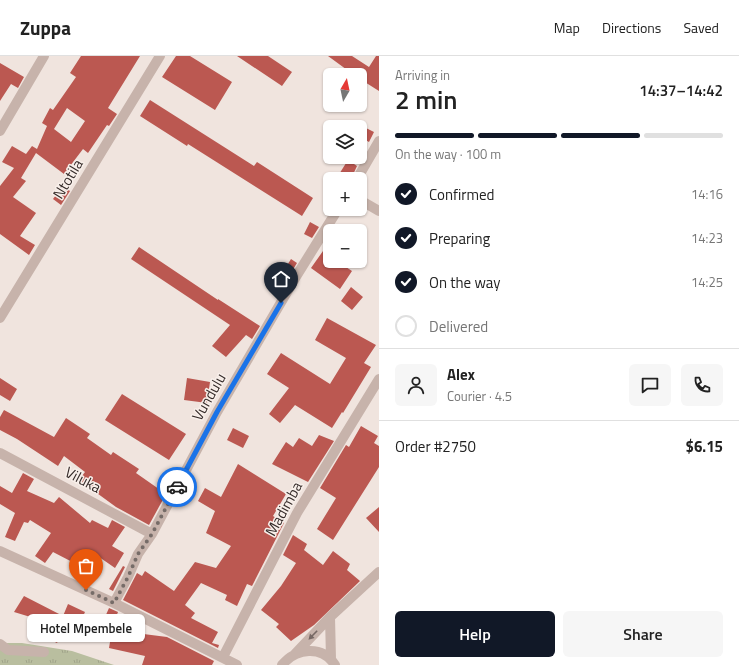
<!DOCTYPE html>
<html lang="en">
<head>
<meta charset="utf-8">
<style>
	body { margin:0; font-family:"Titillium Web",sans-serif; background:#f6f6f6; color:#222; height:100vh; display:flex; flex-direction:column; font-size:15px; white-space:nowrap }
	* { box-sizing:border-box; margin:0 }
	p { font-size:13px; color:#767676 }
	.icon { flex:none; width:22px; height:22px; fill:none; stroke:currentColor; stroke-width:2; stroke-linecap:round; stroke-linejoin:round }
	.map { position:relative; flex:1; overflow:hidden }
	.side { display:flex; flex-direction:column; background:#fff; width:360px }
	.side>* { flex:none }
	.needle { width:26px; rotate:9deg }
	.tools { position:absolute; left:323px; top:12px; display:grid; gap:8px }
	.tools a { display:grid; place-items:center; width:44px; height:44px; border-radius:6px; background:#fff; box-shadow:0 1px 3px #0004; font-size:20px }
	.pin { position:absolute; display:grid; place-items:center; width:34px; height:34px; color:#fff; margin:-41px -17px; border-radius:50% 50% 50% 0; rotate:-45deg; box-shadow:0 0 4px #0007 }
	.pin .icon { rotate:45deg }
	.courier { position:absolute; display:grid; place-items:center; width:40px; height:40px; margin:-20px; border:3px solid #1a73e8; border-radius:50%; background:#fff; color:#222; box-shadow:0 1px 5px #0007 }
	.bubble { position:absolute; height:28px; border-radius:6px; background:#fff; box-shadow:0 1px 3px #0004; font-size:13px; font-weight:600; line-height:28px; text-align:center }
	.overview em { font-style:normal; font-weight:600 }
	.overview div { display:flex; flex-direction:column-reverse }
	.overview { display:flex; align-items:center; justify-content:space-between; height:68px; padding:0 16px }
	h1 { font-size:26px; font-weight:600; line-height:30px }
	.bar { display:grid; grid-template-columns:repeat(4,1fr); gap:6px 4px; align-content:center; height:48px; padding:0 16px }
	.bar i { height:5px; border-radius:3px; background:#e0e0e0 }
	.bar .selected { background:#111827 }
	.bar p { grid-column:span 4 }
	.line { display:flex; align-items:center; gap:10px; padding:0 16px; border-top:1px solid #e0e0e0 }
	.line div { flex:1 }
	.round { display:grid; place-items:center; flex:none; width:42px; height:42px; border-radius:6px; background:#f6f6f6 }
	ol { padding:0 16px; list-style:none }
	li { display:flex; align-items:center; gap:12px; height:44px }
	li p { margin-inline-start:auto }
	li .icon { padding:4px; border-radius:50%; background:#111827; color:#fff; stroke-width:4 }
	li:last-child { color:#767676 }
	li i { width:22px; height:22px; border:2px solid #e0e0e0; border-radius:50% }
	.button { display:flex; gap:8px; margin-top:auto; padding:8px 16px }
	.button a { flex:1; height:46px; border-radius:6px; background:#111827; color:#fff; font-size:16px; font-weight:600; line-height:46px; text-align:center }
	.button a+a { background:#f6f6f6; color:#222 }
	header { display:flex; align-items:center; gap:24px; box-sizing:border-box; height:56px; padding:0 20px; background:#fff; border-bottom:1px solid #e0e0e0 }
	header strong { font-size:19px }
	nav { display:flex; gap:22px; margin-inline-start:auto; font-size:14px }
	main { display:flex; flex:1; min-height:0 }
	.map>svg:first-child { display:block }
	.grass { fill:url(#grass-tufts) }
	.building { fill:#bb5851; fill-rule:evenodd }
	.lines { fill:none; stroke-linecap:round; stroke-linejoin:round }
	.minor { stroke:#c7b3ab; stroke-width:10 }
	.tertiary { stroke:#c7b3ab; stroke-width:10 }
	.oneway { fill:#776864 }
	.done { stroke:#766c68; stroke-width:4; stroke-dasharray:0 7.2 }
	.route { stroke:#1a73e8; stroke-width:5 }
	.labels { text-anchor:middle; stroke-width:3; stroke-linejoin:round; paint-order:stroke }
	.street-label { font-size:15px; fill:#352b29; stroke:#f8efea }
</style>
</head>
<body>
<header>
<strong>Zuppa</strong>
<nav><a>Map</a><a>Directions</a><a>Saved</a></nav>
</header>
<main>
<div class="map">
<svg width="379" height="609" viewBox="0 0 379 609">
	<defs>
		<pattern id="grass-tufts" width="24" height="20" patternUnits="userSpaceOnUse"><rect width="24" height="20" fill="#b9be9f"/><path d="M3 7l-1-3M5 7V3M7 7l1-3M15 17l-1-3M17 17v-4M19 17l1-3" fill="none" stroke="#a0a389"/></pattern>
	</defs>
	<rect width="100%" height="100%" fill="#f0e4de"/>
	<!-- grass -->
	<path class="grass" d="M 0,587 L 22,587 L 72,595 L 114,609 L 0,609 Z"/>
	<!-- building -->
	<path class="building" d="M 81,0 L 140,0 L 108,52 L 117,58 L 109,70 L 107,69 L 88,97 L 83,93 L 64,118 L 36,97 L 21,122 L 26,125 L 13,141 L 36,157 L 20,180 L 35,189 L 29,199 L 0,178 L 0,130 L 14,112 L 2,106 L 12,90 L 26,98 L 32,90 L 37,93 L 47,70 L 42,67 L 50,52 L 53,54 L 76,21 L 70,17 ZM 67,52 L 85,65 L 71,86 L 54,73 Z
		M 176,0 L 190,0 L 232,26 L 215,54 L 162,21 Z
		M 237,0 L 268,0 L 292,16 L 282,30 Z
		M 328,0 L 352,0 L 369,11 L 376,0 L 379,0 L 379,35 L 360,23 L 360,19 L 354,19 Z
		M 0,7 L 24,21 L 18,32 L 11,28 L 0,45 Z
		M 150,44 L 254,110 L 257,106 L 313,142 L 302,160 L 188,88 L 187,90 L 140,60 Z
		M 364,71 L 374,76 L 369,86 L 360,81 L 360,78 Z
		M 348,104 L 357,110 L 351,123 L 336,123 Z
		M 63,130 L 70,135 L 61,149 L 53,143 Z
		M 310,166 L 319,171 L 312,182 L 304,178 Z
		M 139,191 L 218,244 L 218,243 L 260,270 L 252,283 L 246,279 L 226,301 L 212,290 L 230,269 L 131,203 Z
		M 323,195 L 330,200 L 330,205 L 337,205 L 352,215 L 340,233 L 311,212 Z
		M 291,203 L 297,207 L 279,236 L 273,232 Z
		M 351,231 L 363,241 L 352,254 L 341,245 Z
		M 327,262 L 376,289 L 364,307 L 371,311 L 343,357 L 342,356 L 332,372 L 295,349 L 280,367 L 269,358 L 289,332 L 267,318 L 281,297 L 330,328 L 346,302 L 315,284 Z
		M 0,322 L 17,333 L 10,345 L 0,339 Z
		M 187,322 L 210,326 L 207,347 L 184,344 Z
		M 122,338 L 186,378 L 169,404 L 105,364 Z
		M 4,354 L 54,381 L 66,362 L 90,378 L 87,382 L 111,399 L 113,396 L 139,413 L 136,417 L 166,438 L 149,469 L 116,451 L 79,424 L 85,416 L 64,400 L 58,410 L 17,383 L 0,374 L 0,361 Z
		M 361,370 L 378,380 L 374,387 L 379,390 L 379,411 L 333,484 L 317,473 L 336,442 L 320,432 L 346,389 L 349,391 Z
		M 233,372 L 249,380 L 243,392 L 227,384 Z
		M 319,379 L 334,385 L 308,426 L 272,408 L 286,386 L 293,391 L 299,382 L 312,390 Z
		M 238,408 L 286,438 L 273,460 L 284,467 L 252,530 L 247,528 L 237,550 L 225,544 L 227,539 L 201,527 L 185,549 L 195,557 L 191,562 L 218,576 L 212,587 L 219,589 L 218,592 L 123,544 L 137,517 L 142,520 L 145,515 L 174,535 L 195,506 L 216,512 L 231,490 L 206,477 L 215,455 L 198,445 L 205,432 L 221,441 Z
		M 23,417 L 34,423 L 27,435 L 54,447 L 59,441 L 90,467 L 92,464 L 108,472 L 112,464 L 125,471 L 112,490 L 124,497 L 115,512 L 89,494 L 80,510 L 53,496 L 45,507 L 35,500 L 51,477 L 30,464 L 28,467 L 24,466 L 15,485 L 5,481 L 15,457 L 0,448 L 0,430 L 12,437 Z
		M 379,451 L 379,476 L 366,462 Z
		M 293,479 L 307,488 L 304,494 L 323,509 L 333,495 L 350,508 L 347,514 L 360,525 L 314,569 L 291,585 L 276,571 L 279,568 L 261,554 L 281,530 L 296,507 L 283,499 Z
		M 123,510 L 125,511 L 113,535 L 109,533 Z
		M 24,540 L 63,560 L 68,548 L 85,556 L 79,569 L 69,564 L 57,587 L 40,579 L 47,566 L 14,556 Z
		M 109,552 L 118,556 L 111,574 L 101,570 Z
		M 112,574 L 167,581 L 214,605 L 212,609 L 142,609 L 145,600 L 109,592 Z"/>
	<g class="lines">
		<!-- minor -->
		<path class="minor" d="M 0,75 L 44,0
			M 357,123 L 379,85
			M 360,144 L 379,155
			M 0,262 L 160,0
			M 0,397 L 152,478
			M 0,495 L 114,547 L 237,609
			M 114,547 L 128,521 L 138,498 L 152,478 L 217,356 L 297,219 L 338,153
			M 0,588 L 8,594 L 44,596
			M 223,601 L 297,457 L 379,323"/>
		<!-- tertiary -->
		<path class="tertiary" d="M 330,561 L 331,603
			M 295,598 L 330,561 L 379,516
			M 282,609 C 296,592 322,589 335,609"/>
	</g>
	<!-- one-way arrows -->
	<defs><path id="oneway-solid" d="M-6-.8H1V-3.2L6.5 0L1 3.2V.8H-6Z"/></defs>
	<use class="oneway" href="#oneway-solid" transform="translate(313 579) rotate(134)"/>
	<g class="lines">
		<!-- done -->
		<path class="done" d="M 86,534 L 114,547 L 128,521 L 138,498 L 152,478 L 177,431"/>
		<!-- route -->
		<path class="route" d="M 177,431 L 217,356 L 281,247"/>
	</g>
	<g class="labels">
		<!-- street labels -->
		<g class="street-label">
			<text transform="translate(68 123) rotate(-59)" y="5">Ntotila</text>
			<text transform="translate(209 341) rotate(-60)" y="5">Vundulu</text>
			<text transform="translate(83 424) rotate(28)" y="5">Viluka</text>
			<text transform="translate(284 453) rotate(-61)" y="5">Madimba</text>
		</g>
	</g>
</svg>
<div class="tools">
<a><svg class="needle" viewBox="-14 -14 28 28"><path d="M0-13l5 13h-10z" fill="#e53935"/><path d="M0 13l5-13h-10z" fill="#767676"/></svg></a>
<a><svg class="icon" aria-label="layers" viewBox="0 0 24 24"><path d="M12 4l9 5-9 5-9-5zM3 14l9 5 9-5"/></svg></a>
<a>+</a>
<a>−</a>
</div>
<div class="pin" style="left:86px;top:534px;background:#ea580c"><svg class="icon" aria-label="bag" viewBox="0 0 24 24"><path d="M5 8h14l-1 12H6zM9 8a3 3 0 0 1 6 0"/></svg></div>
<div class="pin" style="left:281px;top:247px;background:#1f2937"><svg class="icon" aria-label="home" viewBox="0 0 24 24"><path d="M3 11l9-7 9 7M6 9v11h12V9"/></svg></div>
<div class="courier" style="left:177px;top:431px"><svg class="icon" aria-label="car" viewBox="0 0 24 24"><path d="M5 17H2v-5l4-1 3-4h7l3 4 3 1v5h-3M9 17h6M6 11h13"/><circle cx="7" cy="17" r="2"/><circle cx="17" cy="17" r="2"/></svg></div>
<div class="bubble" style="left:27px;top:558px;width:118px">Hotel Mpembele</div>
</div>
<section class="side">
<div class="overview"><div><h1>2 min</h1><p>Arriving in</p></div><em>14:37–14:42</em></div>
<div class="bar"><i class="selected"></i><i class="selected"></i><i class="selected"></i><i></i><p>On the way · 100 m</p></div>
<ol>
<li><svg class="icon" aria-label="check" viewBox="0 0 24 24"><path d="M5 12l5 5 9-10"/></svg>Confirmed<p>14:16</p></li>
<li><svg class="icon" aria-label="check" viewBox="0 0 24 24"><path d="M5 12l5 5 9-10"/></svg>Preparing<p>14:23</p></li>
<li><svg class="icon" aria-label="check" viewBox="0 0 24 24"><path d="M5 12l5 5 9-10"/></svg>On the way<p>14:25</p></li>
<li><i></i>Delivered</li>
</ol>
<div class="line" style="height:72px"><a class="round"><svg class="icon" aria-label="person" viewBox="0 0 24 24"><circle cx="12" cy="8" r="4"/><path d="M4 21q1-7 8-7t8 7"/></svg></a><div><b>Alex</b><p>Courier · 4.5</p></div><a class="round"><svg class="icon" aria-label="chat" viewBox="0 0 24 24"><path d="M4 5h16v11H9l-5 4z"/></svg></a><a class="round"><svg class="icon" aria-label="phone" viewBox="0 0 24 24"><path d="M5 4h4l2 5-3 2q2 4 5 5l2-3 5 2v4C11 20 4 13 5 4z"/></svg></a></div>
<div class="line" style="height:52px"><div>Order #2750</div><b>$6.15</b></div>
<div class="button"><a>Help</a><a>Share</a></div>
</section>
</main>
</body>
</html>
